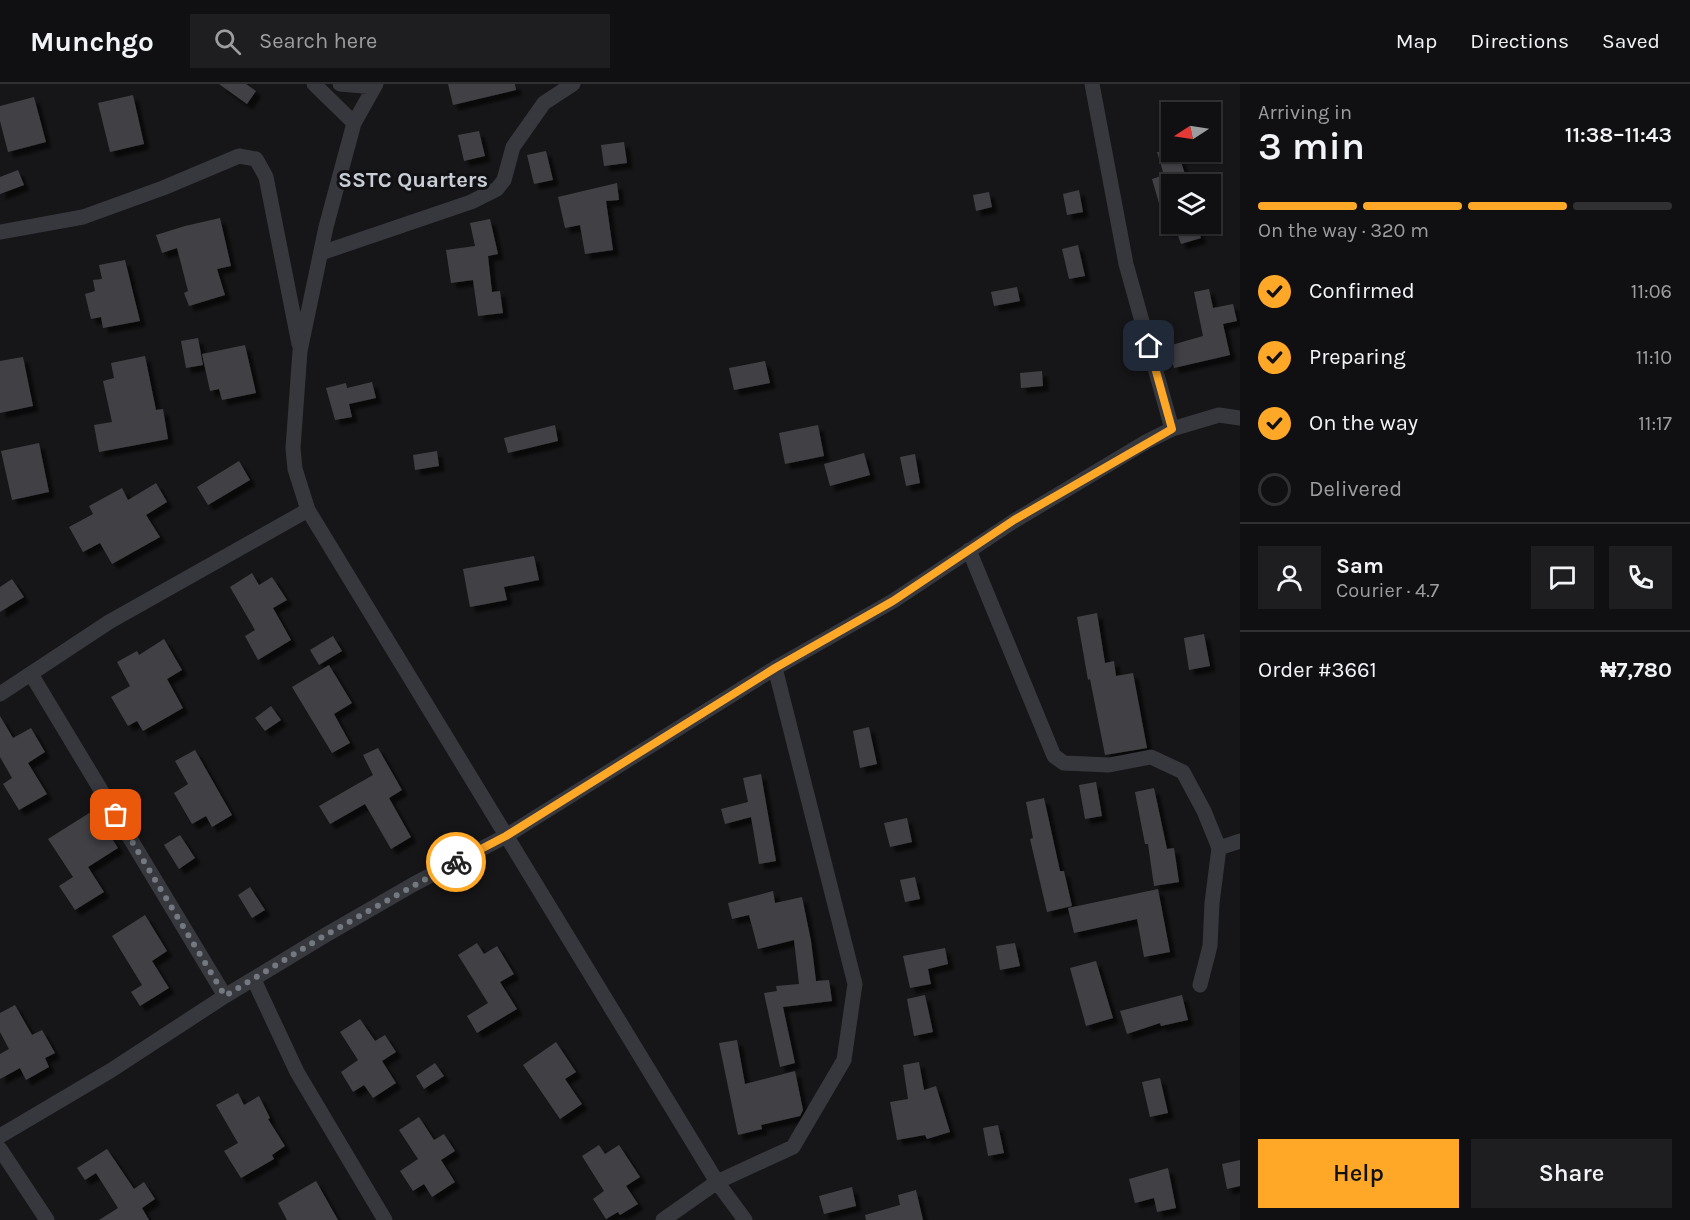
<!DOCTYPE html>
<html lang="en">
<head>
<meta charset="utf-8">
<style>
	body { margin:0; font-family:Karla,sans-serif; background:#1e1e20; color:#f1f3f6; height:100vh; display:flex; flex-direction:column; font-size:22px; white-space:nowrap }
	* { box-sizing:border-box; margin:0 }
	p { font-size:20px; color:#9c9d9f }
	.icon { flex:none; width:33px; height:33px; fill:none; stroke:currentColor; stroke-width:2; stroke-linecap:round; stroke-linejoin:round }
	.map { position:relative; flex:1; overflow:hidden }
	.sheet { display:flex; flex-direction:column; background:#101012; width:450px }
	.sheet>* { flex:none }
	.needle { width:39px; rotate:258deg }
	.tools { position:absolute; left:1161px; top:18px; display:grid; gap:12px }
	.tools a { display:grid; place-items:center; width:60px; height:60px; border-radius:0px; background:#101012; box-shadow:0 2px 4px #0004,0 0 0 2px #303032; font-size:30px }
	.pin { position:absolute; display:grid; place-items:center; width:51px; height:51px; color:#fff; margin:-26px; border-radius:12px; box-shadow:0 3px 9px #0006 }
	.courier { position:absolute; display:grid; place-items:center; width:60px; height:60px; margin:-30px; border:4px solid #ffa827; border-radius:50%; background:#fff; color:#222; box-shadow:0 2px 8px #0007 }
	.headline em { font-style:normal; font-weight:600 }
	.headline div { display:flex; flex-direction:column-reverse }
	.headline { display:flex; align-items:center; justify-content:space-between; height:102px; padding:0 18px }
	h1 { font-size:39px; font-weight:600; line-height:45px }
	.bar { display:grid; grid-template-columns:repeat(4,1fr); gap:9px 6px; align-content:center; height:72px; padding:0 18px }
	.bar i { height:8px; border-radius:4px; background:#303032 }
	.bar .selected { background:#ffa827 }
	.bar p { grid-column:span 4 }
	.line { display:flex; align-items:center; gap:15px; padding:0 18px; border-top:2px solid #303032 }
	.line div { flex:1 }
	.round { display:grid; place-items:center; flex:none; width:63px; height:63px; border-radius:0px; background:#1e1e20 }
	ol { padding:0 18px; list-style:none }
	li { display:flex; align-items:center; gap:18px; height:66px }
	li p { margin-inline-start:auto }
	li .icon { padding:6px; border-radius:50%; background:#ffa827; color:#111; stroke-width:4 }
	li:last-child { color:#9c9d9f }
	li i { width:33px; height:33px; border:3px solid #303032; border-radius:50% }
	.action { display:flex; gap:12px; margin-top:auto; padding:12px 18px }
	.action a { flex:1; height:69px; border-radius:0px; background:#ffa827; color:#111; font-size:24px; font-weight:600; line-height:69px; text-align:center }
	.action a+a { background:#1e1e20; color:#f1f3f6 }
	header { display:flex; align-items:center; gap:36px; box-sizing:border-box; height:84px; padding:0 30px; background:#101012; border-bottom:2px solid #303032 }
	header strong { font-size:28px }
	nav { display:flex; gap:33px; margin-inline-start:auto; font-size:21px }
	.search { width:420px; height:54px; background:#1e1e20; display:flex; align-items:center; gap:15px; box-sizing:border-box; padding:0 21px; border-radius:0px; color:#9c9d9f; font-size:22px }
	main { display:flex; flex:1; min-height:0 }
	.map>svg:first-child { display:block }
	.building { fill:#404145; filter:url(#shadow) }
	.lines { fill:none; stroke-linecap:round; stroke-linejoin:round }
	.street { stroke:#37383e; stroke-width:15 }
	.done { stroke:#747981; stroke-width:6; stroke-dasharray:0 10.8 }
	.route { stroke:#ffa827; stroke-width:8 }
	.labels { text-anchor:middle; stroke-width:6; stroke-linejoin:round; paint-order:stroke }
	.neighbourhood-label { font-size:22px; font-weight:bold; fill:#c8cdd5; stroke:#111113 }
</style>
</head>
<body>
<header>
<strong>Munchgo</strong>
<div class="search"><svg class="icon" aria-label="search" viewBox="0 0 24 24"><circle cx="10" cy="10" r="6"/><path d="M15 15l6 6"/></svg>Search here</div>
<nav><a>Map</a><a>Directions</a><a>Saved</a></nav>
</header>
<main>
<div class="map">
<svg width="1240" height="1136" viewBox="0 0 1240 1136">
	<defs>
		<filter id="shadow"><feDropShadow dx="5.5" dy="5.5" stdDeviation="1.5" flood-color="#0009"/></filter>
	</defs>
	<rect width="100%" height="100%" fill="#161618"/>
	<!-- building -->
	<path class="building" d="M 219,0 L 246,0 L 256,7 L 247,20 Z
		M 448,0 L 515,0 L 516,6 L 453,21 Z
		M 133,11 L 144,60 L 110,68 L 98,19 Z
		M 34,13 L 46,58 L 8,68 L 0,37 L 0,22 Z
		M 479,47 L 485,72 L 464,77 L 458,51 Z
		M 624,58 L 627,79 L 604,82 L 601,61 Z
		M 546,67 L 553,96 L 534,100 L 527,71 Z
		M 1157,68 L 1178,68 L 1188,100 L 1172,100 L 1172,146 L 1167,147 L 1152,95 L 1164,91 Z
		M 18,86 L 24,101 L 0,110 L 0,93 Z
		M 617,99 L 619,116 L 606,117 L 613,166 L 585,170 L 580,141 L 565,144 L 558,113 Z
		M 1079,106 L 1083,128 L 1067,131 L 1063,110 Z
		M 989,108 L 992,123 L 976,127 L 973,111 Z
		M 220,134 L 231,182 L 217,185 L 225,211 L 189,222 L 184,209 L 188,207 L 177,164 L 162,169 L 156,151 L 185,142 Z
		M 490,135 L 498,170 L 488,172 L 492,208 L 500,207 L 503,229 L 478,232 L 473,196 L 451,199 L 446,166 L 475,162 L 470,139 Z
		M 1174,140 L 1196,140 L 1201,154 L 1181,160 Z
		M 1078,161 L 1085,192 L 1069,195 L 1062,165 Z
		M 125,176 L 140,237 L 103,244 L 101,233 L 91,235 L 85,210 L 95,207 L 93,196 L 102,195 L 99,181 Z
		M 1017,203 L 1020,217 L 994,222 L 991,208 Z
		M 1209,205 L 1213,224 L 1233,220 L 1237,237 L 1223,240 L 1230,271 L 1174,284 L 1168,262 L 1203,252 L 1194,208 Z
		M 198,254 L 203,281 L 186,284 L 181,257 Z
		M 245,261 L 256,309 L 222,316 L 219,305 L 210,307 L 202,270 Z
		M 145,272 L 156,326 L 163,325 L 168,355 L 99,368 L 94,341 L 112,338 L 103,297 L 114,294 L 111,279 Z
		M 23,273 L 33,322 L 0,329 L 0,277 Z
		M 765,277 L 770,299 L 734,306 L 729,284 Z
		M 1042,287 L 1043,302 L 1021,304 L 1020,289 Z
		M 372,298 L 376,314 L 349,320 L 352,333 L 335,336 L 326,304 L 346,299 L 347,304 Z
		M 555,341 L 558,357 L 508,369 L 504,354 Z
		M 818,341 L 824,372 L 785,380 L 779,349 Z
		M 39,359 L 49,408 L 12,416 L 1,367 Z
		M 437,367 L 439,382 L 415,386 L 413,371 Z
		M 864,369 L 870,391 L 830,402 L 824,380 Z
		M 915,370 L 920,399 L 906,402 L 900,373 Z
		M 239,377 L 250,396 L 208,421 L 197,403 Z
		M 156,399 L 167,418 L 146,431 L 160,453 L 112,480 L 100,459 L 83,468 L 69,443 L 93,430 L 89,422 L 122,404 L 128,416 Z
		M 534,472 L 539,496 L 504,503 L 507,516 L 470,523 L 463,485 Z
		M 252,489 L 259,501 L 272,493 L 287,516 L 273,524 L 291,556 L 258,576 L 245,552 L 255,546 L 230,503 Z
		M 12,495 L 24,513 L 0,528 L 0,503 Z
		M 1097,529 L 1105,579 L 1114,577 L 1116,592 L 1133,589 L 1147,664 L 1105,671 L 1090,595 L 1088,596 L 1077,533 Z
		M 1204,550 L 1210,582 L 1189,586 L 1184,554 Z
		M 333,552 L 342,567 L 319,581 L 310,566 Z
		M 164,555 L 182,586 L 167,595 L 183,624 L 143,647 L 137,637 L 128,642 L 111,613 L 130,602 L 117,578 L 137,567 L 139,571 Z
		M 329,581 L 352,619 L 334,630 L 350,659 L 332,669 L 292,603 Z
		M 271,622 L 281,636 L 265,647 L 255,634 Z
		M 0,632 L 13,654 L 31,644 L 45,668 L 28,679 L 47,710 L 19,726 L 3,700 L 12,694 L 0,673 Z
		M 869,643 L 877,680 L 860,684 L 853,647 Z
		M 378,664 L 402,706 L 389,714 L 411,753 L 391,765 L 365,720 L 330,740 L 319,722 L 373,691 L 363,671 Z
		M 195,666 L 232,731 L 212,743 L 206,732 L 192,740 L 174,709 L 188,700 L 175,677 Z
		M 761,690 L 776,777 L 759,780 L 751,733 L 725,740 L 721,725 L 748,718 L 743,694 Z
		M 1096,698 L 1102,732 L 1085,735 L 1079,701 Z
		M 1154,704 L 1167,765 L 1174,764 L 1179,798 L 1154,802 L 1148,760 L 1145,760 L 1135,708 Z
		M 1044,714 L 1060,787 L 1064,787 L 1072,822 L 1047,828 L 1030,755 L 1033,754 L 1026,718 Z
		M 94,726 L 118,764 L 88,783 L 104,808 L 75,826 L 59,802 L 73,793 L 48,755 Z
		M 907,734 L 912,758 L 890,763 L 884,739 Z
		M 180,751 L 195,774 L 179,785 L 164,761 Z
		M 915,793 L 920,815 L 905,818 L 900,796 Z
		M 250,803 L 265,826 L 252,834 L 238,811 Z
		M 1158,805 L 1170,868 L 1144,873 L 1137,835 L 1074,849 L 1068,824 Z
		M 773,807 L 775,819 L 802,813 L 811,857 L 816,897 L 829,896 L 832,917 L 783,923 L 795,979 L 780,983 L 764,909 L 777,907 L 776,902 L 799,900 L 794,856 L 758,865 L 749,831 L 732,835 L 728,819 Z
		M 145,831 L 167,867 L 152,877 L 169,904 L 140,922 L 131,908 L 142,901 L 112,852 Z
		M 477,859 L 484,870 L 497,862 L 514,890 L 500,898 L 517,925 L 477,949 L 467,932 L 488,919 L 458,871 Z
		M 1015,859 L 1020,882 L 1000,886 L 996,862 Z
		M 945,864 L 948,880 L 928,885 L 931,900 L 910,904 L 903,872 Z
		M 1096,877 L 1113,934 L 1086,942 L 1070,884 Z
		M 925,911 L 933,948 L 914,952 L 907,915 Z
		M 1182,911 L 1188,936 L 1161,942 L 1160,939 L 1127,950 L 1120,927 Z
		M 15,921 L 32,951 L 42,946 L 55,969 L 45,974 L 49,983 L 26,996 L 20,984 L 0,995 L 0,970 L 9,965 L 0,948 L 0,929 Z
		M 360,935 L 375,957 L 385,951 L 396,968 L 382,977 L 396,999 L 373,1014 L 364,1001 L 353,1008 L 341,988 L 358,976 L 340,948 Z
		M 737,956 L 745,1000 L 795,987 L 803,1026 L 800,1032 L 761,1041 L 762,1045 L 738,1051 L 719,959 Z
		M 556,958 L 576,988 L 565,995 L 582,1020 L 560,1035 L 523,981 Z
		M 919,978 L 924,1006 L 936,1002 L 950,1048 L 927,1055 L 925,1051 L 897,1056 L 890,1018 L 908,1015 L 903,981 Z
		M 435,979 L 444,992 L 424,1005 L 416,992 Z
		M 1160,994 L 1168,1029 L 1150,1033 L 1142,998 Z
		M 238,1009 L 244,1021 L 259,1012 L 270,1034 L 268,1035 L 285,1062 L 272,1071 L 274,1075 L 241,1094 L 224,1067 L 238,1059 L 216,1021 Z
		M 419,1033 L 434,1056 L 444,1050 L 455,1067 L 441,1076 L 455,1098 L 432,1113 L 424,1100 L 413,1107 L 400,1087 L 418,1075 L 399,1046 Z
		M 998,1041 L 1004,1069 L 988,1072 L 983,1044 Z
		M 599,1061 L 605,1070 L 619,1061 L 640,1093 L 626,1102 L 638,1120 L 620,1131 L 618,1128 L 606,1135 L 593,1115 L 604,1107 L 582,1072 Z
		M 107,1065 L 134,1105 L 144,1098 L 155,1115 L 142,1124 L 149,1136 L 99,1136 L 118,1124 L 96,1089 L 85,1096 L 77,1084 Z
		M 1240,1076 L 1240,1102 L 1227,1105 L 1222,1080 Z
		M 1168,1084 L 1176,1124 L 1157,1128 L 1154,1114 L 1135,1119 L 1129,1095 Z
		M 316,1097 L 338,1136 L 287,1136 L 278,1119 Z
		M 852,1103 L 856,1122 L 824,1130 L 819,1112 Z
		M 916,1106 L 923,1136 L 866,1136 L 865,1131 L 900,1121 L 898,1111 Z"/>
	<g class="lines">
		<!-- street -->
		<path class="street" d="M 314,0 L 354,39
			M 340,0 L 374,3
			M 376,0 L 354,39 L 326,143 L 300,267 L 293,364 L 295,385 L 308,426 L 717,1098 L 745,1136
			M 1092,0 L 1126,180 L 1172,345
			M 0,148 L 83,133 L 163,104 L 239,72 L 256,75 L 266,93 L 299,260
			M 321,169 L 471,118 L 497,105 L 504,96 L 513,63 L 544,19 L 573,0
			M 969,466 L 1054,672 L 1064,679 L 1109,681 L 1151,673 L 1183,688 L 1204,727 L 1219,764
			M 31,590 L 225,912
			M 0,610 L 109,538 L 308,426
			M 254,896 L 297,988 L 385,1136
			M 1200,901 L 1210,862 L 1212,819 L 1219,764 L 1240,757
			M 0,1052 L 110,987 L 225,912 L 324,852 L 414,800 L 506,752 L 775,584 L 893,517 L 1014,437 L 1146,358 L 1172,345 L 1219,331 L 1240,334
			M 0,1065 L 47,1136
			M 663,1136 L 717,1098 L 793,1063 L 844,976 L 855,900 L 775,584"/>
	</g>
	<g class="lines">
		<!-- done -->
		<path class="done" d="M 116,731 L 225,912 L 324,852 L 456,778"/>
		<!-- route -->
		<path class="route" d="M 456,778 L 506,752 L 775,584 L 893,517 L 1014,436 L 1172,345 L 1149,262"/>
	</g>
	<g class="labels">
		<!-- neighbourhood labels -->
		<g class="neighbourhood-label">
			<text x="413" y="103">SSTC Quarters</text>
		</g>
	</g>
</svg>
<div class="tools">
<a><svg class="needle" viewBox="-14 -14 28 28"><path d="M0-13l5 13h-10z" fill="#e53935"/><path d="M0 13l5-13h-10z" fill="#9c9d9f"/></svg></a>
<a><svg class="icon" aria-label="layers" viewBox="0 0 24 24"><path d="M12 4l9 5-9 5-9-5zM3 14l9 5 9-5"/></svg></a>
</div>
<div class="pin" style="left:116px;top:731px;background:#ea580c"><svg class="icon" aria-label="bag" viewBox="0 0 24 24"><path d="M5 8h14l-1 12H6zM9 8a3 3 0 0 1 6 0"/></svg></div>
<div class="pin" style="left:1149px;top:262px;background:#1f2937"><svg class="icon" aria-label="home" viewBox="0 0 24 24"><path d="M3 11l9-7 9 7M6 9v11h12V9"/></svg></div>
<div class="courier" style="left:456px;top:778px"><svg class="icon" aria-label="bike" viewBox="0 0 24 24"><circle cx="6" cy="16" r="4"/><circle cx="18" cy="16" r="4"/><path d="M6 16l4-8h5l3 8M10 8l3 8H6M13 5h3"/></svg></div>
</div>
<section class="sheet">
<div class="headline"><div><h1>3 min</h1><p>Arriving in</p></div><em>11:38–11:43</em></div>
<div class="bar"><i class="selected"></i><i class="selected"></i><i class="selected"></i><i></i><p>On the way · 320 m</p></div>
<ol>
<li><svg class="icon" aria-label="check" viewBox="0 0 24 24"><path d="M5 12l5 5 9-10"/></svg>Confirmed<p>11:06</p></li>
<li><svg class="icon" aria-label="check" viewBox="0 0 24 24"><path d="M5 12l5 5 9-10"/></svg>Preparing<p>11:10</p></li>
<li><svg class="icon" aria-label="check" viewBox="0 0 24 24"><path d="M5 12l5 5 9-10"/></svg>On the way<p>11:17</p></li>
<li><i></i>Delivered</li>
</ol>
<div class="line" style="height:108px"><a class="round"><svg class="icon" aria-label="person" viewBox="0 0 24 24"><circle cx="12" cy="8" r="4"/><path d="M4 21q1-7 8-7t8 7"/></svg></a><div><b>Sam</b><p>Courier · 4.7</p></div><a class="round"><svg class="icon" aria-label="chat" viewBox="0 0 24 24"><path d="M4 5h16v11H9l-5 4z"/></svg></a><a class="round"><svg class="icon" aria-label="phone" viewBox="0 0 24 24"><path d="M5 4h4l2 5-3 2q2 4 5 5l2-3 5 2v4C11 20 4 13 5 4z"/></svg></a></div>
<div class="line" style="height:78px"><div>Order #3661</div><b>₦7,780</b></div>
<div class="action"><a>Help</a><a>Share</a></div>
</section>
</main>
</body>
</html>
